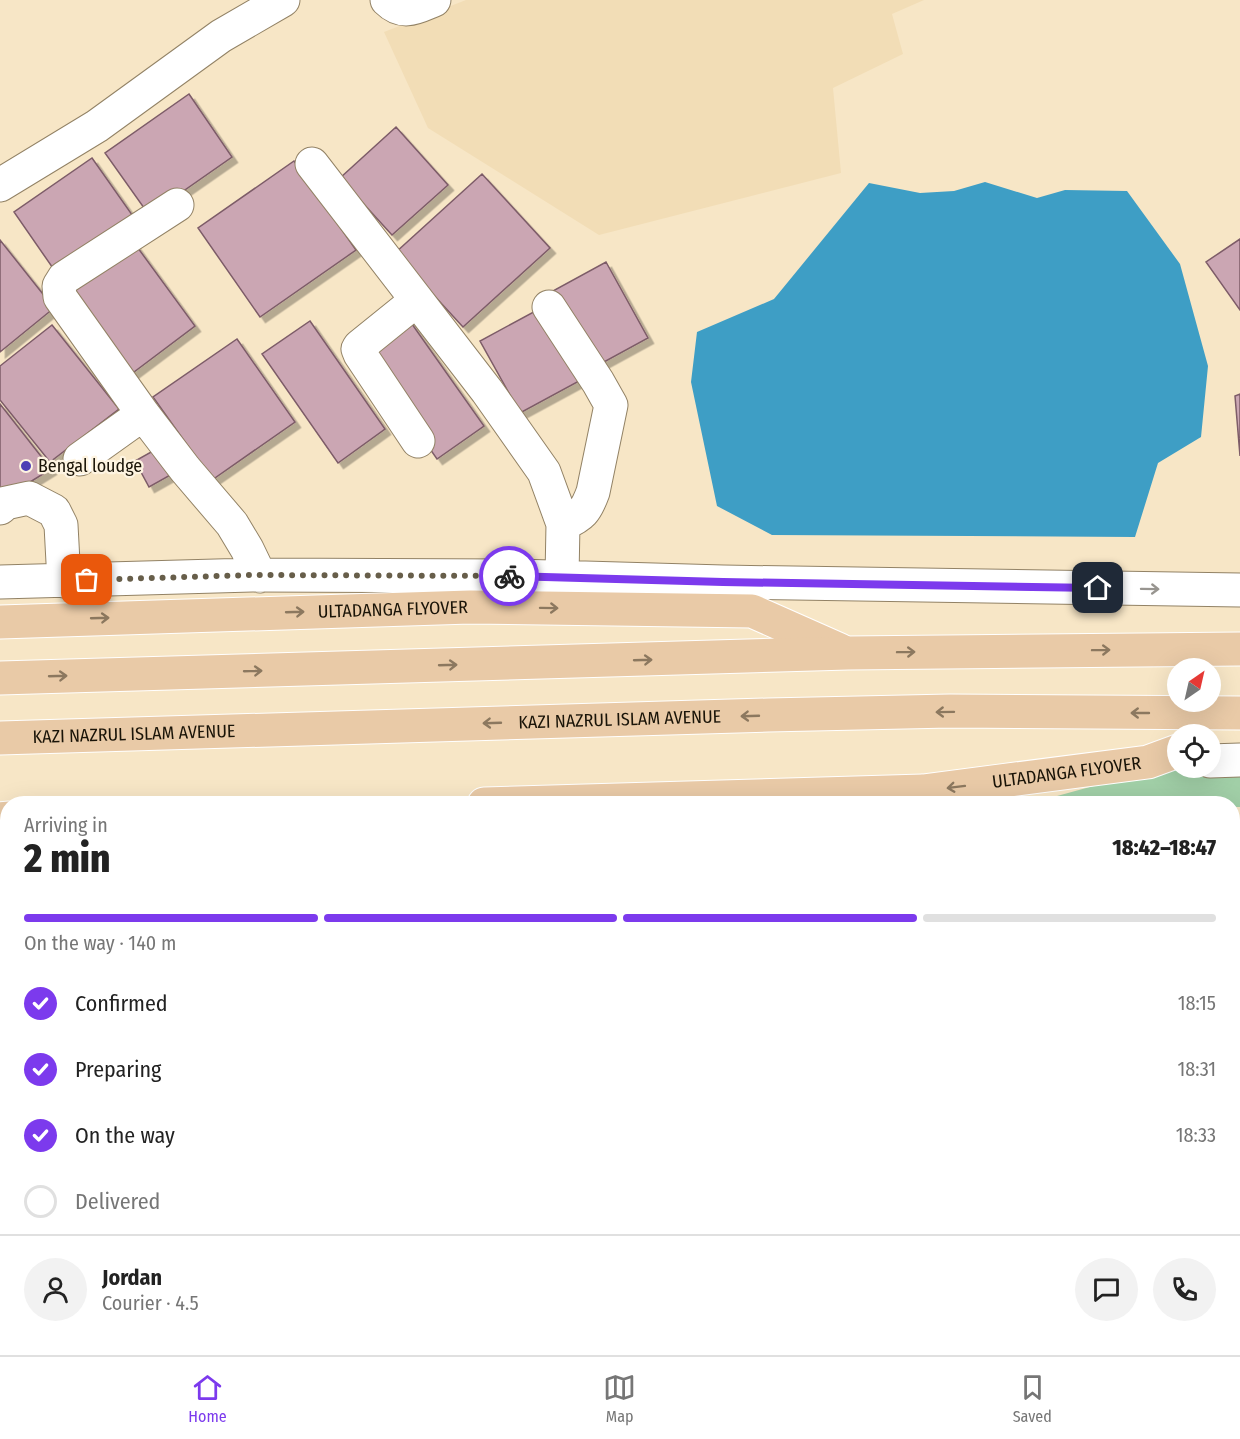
<!DOCTYPE html>
<html lang="en">
<head>
<meta charset="utf-8">
<style>
	body { margin:0; font-family:"Fira Sans Condensed",sans-serif; background:#f2f2f2; color:#222; height:100vh; display:flex; flex-direction:column; font-size:22px; white-space:nowrap }
	* { box-sizing:border-box; margin:0 }
	p { font-size:20px; color:#767676 }
	.icon { flex:none; width:33px; height:33px; fill:none; stroke:currentColor; stroke-width:2; stroke-linecap:round; stroke-linejoin:round }
	.map { position:relative; flex:1; overflow:hidden }
	.drawer { position:absolute; left:0px; top:796px; width:1240px; height:560px; display:flex; flex-direction:column; background:#fff; border-radius:24px 24px 0 0; box-shadow:0 6px 24px #0002 }
	.drawer>* { flex:none }
	.needle { width:39px; rotate:34deg }
	.fabs { position:absolute; left:1167px; top:658px; display:grid; gap:12px }
	.fabs a { display:grid; place-items:center; width:54px; height:54px; border-radius:50%; background:#fff; box-shadow:0 6px 24px #0002; font-size:30px }
	.pin { position:absolute; display:grid; place-items:center; width:51px; height:51px; color:#fff; margin:-26px; border-radius:12px; box-shadow:0 3px 9px #0006 }
	.courier { position:absolute; display:grid; place-items:center; width:60px; height:60px; margin:-30px; border:4px solid #7c3aed; border-radius:50%; background:#fff; color:#222; box-shadow:0 2px 8px #0007 }
	.headline em { font-style:normal; font-weight:800 }
	.headline div { display:flex; flex-direction:column-reverse }
	.headline { display:flex; align-items:center; justify-content:space-between; height:102px; padding:0 24px }
	h1 { font-size:39px; font-weight:800; line-height:45px }
	.bar { display:grid; grid-template-columns:repeat(4,1fr); gap:9px 6px; align-content:center; height:72px; padding:0 24px }
	.bar i { height:8px; border-radius:4px; background:#e0e0e0 }
	.bar .selected { background:#7c3aed }
	.bar p { grid-column:span 4 }
	.line { display:flex; align-items:center; gap:15px; padding:0 24px; border-top:2px solid #e0e0e0 }
	.line div { flex:1 }
	.round { display:grid; place-items:center; flex:none; width:63px; height:63px; border-radius:32px; background:#f2f2f2 }
	ol { padding:0 24px; list-style:none }
	li { display:flex; align-items:center; gap:18px; height:66px }
	li p { margin-inline-start:auto }
	li .icon { padding:6px; border-radius:50%; background:#7c3aed; color:#fff; stroke-width:4 }
	li:last-child { color:#767676 }
	li i { width:33px; height:33px; border:3px solid #e0e0e0; border-radius:50% }
	.menu { display:flex; justify-content:space-around; align-items:center; height:84px; border-top:2px solid #e0e0e0; background:#fff; font-size:16px; color:#767676 }
	.menu a { display:grid; justify-items:center; gap:3px }
	.menu .selected { color:#7c3aed }
	.map>svg:first-child { display:block }
	.built { fill:#f2ddb6 }
	.green { fill:#a1cfa7 }
	.water { fill:#3e9ec5 }
	.lines { fill:none; stroke-linecap:round; stroke-linejoin:round }
	.canal { stroke:#3e9ec5; stroke-width:28 }
	.building { fill:#cba6b3; stroke:#7d5c68; stroke-width:1.5; filter:url(#shadow) }
	.minor-casing { stroke:#928265; stroke-width:35 }
	.major-casing { stroke:#fff; stroke-width:35 }
	.minor { stroke:#fff; stroke-width:33 }
	.major { stroke:#e9caa7; stroke-width:33 }
	.oneway { stroke:#989590 }
	.oneway2 { stroke:#8c785f }
	.done { stroke:#675e4a; stroke-width:6; stroke-dasharray:0 10.8 }
	.route { stroke:#7c3aed; stroke-width:8 }
	.poi-dot { fill:#4e3eb5; stroke:#fef4e1; stroke-width:2 }
	.labels { text-anchor:middle; stroke-width:4.5; stroke-linejoin:round; paint-order:stroke }
	.poi-label { font-size:18px; fill:#1a1408; stroke:#fef4e1; text-anchor:start }
	.street-label { font-size:18px; fill:#1a1408; stroke:#fef4e1 }
</style>
</head>
<body>
<div class="map">
<svg width="1240" height="1355" viewBox="0 0 1240 1355">
	<defs>
		<filter id="shadow"><feDropShadow dx="5.5" dy="5.5" stdDeviation="0" flood-color="#0004"/></filter>
	</defs>
	<rect width="100%" height="100%" fill="#f7e6c6"/>
	<!-- built -->
	<path class="built" d="M 466,0 L 924,0 L 892,14 L 903,54 L 833,88 L 841,173 L 599,235 L 428,128 L 384,32 Z"/>
	<!-- green -->
	<path class="green" d="M 1240,746 L 1240,807 L 1233,807 L 1233,804 L 1028,804 L 1177,763 L 1178,768 L 1210,768 Z
		M 1233,973 L 1240,973 L 1240,1096 L 1233,1096 Z
		M 0,986 L 7,986 L 7,1105 L 0,1105 Z"/>
	<!-- water -->
	<path class="water" d="M 985,182 L 1037,198 L 1065,190 L 1127,191 L 1180,264 L 1208,366 L 1201,437 L 1158,463 L 1135,537 L 772,535 L 717,506 L 691,382 L 697,332 L 774,299 L 869,183 L 920,193 L 954,191 Z
		M 1233,834 L 1240,834 L 1240,968 L 1233,968 Z
		M 0,869 L 7,869 L 7,975 L 0,975 Z"/>
	<g class="lines">
		<!-- canal -->
		<path class="canal" d="M 1233,971 L 1240,971"/>
	</g>
	<!-- building -->
	<path class="building" d="M 189,94 L 232,157 L 149,215 L 105,153 Z
		M 396,127 L 448,185 L 392,235 L 340,178 Z
		M 92,158 L 135,219 L 57,274 L 14,212 Z
		M 294,161 L 356,250 L 260,317 L 198,228 Z
		M 482,174 L 550,248 L 463,327 L 395,253 Z
		M 1240,239 L 1240,310 L 1206,262 Z
		M 0,240 L 54,308 L 0,352 Z
		M 135,244 L 195,326 L 126,378 L 64,291 Z
		M 606,262 L 648,338 L 593,368 L 551,292 Z
		M 541,308 L 581,380 L 520,413 L 480,341 Z
		M 407,317 L 484,426 L 437,459 L 360,349 Z
		M 310,321 L 385,429 L 338,463 L 262,354 Z
		M 52,325 L 119,409 L 50,462 L 0,400 L 0,366 Z
		M 237,339 L 295,422 L 212,480 L 153,397 Z
		M 1240,394 L 1240,456 L 1235,396 Z
		M 0,404 L 51,469 L 14,492 L 0,495 Z
		M 160,447 L 174,473 L 149,487 L 135,461 Z
		M 0,1130 L 2,1130 L 1,1212 L 0,1212 Z
		M 1233,1250 L 1237,1250 L 1237,1306 L 1233,1306 Z
		M 43,1348 L 76,1348 L 75,1355 L 43,1355 Z
		M 129,1348 L 186,1348 L 186,1352 Z
		M 397,1348 L 469,1348 L 469,1355 L 397,1355 Z
		M 482,1348 L 524,1348 L 524,1355 L 482,1355 Z
		M 641,1348 L 671,1348 L 671,1355 L 641,1355 Z
		M 684,1348 L 712,1348 L 712,1355 L 684,1355 Z
		M 719,1348 L 751,1348 L 751,1355 L 719,1355 Z
		M 759,1348 L 788,1348 L 788,1355 L 759,1355 Z
		M 800,1348 L 831,1348 L 831,1355 L 800,1355 Z
		M 891,1348 L 924,1349 L 924,1355 L 891,1355 Z
		M 582,1349 L 630,1351 L 630,1355 L 581,1355 Z
		M 5,1350 L 30,1352 L 30,1355 L 5,1355 Z
		M 843,1350 L 877,1351 L 877,1355 L 843,1355 Z
		M 961,1350 L 961,1355 L 931,1355 L 931,1351 Z
		M 1002,1350 L 1002,1355 L 974,1355 L 973,1351 Z
		M 1192,1351 L 1225,1352 L 1225,1355 L 1192,1355 Z"/>
	<g class="lines">
		<defs>
			<path id="minor" d="M 387,0 C 403,16 417,7 434,0
				M 312,164 L 487,391 L 544,472 L 563,524 L 562,577
				M 0,185 L 97,126 L 221,36 L 283,0
				M 177,205 L 64,278 L 59,286 L 60,297 L 143,414 L 185,469 L 232,524 L 247,549 L 260,576
				M 417,300 L 360,346 L 358,349 L 360,354 L 418,441
				M 549,307 L 598,382 L 611,405 L 593,492 C 586,511 582,516 563,524
				M 80,459 L 143,414
				M 0,508 L 6,503 L 29,498 L 54,511 L 61,525 L 64,581
				M 0,582 L 252,575 L 516,576 L 723,582 L 1240,590
				M 1210,761 L 1240,760
				M 0,1113 L 8,1112
				M 1233,1118 L 1240,1119
				M 0,1329 L 8,1329
				M 1233,1338 L 1240,1339
				M 111,1355 L 111,1348
				M 320,1355 L 320,1348
				M 369,1355 L 369,1348
				M 552,1355 L 552,1348"/>
			<g id="major">
				<path id="s1" d="M 0,622 L 470,607 L 752,611 L 840,650"/>
				<path d="M 0,678 L 848,653 L 1240,649"/>
				<path id="s2" d="M 0,738 L 768,715 L 950,711 L 1240,713"/>
				<path id="s3" d="M 484,804 L 923,791 L 1148,762 L 1178,751"/>
				<path d="M 0,819 L 8,818"/>
			</g>
		</defs>
		<!-- minor casing -->
		<use href="#minor" class="minor-casing"/>
		<!-- major casing -->
		<use href="#major" class="major-casing"/>
		<!-- minor -->
		<use href="#minor" class="minor"/>
		<!-- major -->
		<use href="#major" class="major"/>
	</g>
	<!-- one-way arrows -->
	<defs><path id="oneway-shaft" d="M-6 0H5M1.5-3L5.5 0L1.5 3" fill="none" stroke-width="1.6" stroke-linecap="round" stroke-linejoin="round" transform="scale(1.5)"/></defs>
	<use class="oneway" href="#oneway-shaft" transform="translate(1150 589) rotate(1)"/>
	<g class="oneway2">
		<use href="#oneway-shaft" transform="translate(549 608) rotate(1)"/>
		<use href="#oneway-shaft" transform="translate(295 612) rotate(-2)"/>
		<use href="#oneway-shaft" transform="translate(100 618) rotate(-2)"/>
		<use href="#oneway-shaft" transform="translate(1101 650) rotate(-1)"/>
		<use href="#oneway-shaft" transform="translate(906 652) rotate(-1)"/>
		<use href="#oneway-shaft" transform="translate(643 660) rotate(-2)"/>
		<use href="#oneway-shaft" transform="translate(448 665) rotate(-2)"/>
		<use href="#oneway-shaft" transform="translate(253 671) rotate(-2)"/>
		<use href="#oneway-shaft" transform="translate(58 676) rotate(-2)"/>
		<use href="#oneway-shaft" transform="translate(945 712) rotate(179)"/>
		<use href="#oneway-shaft" transform="translate(1140 713) rotate(-180)"/>
		<use href="#oneway-shaft" transform="translate(750 716) rotate(178)"/>
		<use href="#oneway-shaft" transform="translate(492 723) rotate(178)"/>
		<use href="#oneway-shaft" transform="translate(956 787) rotate(173)"/>
	</g>
	<g class="lines">
		<!-- done -->
		<path class="done" d="M 87,580 L 252,575 L 509,576"/>
		<!-- route -->
		<path class="route" d="M 509,576 L 723,582 L 1098,588"/>
	</g>
	<!-- markers -->
	<circle class="poi-dot" cx="26" cy="466" r="6"/>
	<g class="labels">
		<!-- poi labels -->
		<g class="poi-label">
			<text x="38" y="472">Bengal loudge</text>
		</g>
		<!-- street labels -->
		<g class="street-label">
			<text dy="6" stroke="none"><textPath href="#s1" startOffset="393">ULTADANGA FLYOVER</textPath></text>
			<text dy="6" stroke="none"><textPath href="#s2" startOffset="620">KAZI NAZRUL ISLAM AVENUE</textPath></text>
			<text dy="6" stroke="none"><textPath href="#s2" startOffset="134">KAZI NAZRUL ISLAM AVENUE</textPath></text>
			<text dy="6" stroke="none"><textPath href="#s3" startOffset="584">ULTADANGA FLYOVER</textPath></text>
		</g>
	</g>
</svg>
<div class="fabs">
<a><svg class="needle" viewBox="-14 -14 28 28"><path d="M0-13l5 13h-10z" fill="#e53935"/><path d="M0 13l5-13h-10z" fill="#767676"/></svg></a>
<a><svg class="icon" aria-label="locate" viewBox="0 0 24 24"><circle cx="12" cy="12" r="6"/><path d="M12 2v4M12 18v4M2 12h4M18 12h4"/></svg></a>
</div>
<div class="pin" style="left:87px;top:580px;background:#ea580c"><svg class="icon" aria-label="bag" viewBox="0 0 24 24"><path d="M5 8h14l-1 12H6zM9 8a3 3 0 0 1 6 0"/></svg></div>
<div class="pin" style="left:1098px;top:588px;background:#1f2937"><svg class="icon" aria-label="home" viewBox="0 0 24 24"><path d="M3 11l9-7 9 7M6 9v11h12V9"/></svg></div>
<div class="courier" style="left:509px;top:576px"><svg class="icon" aria-label="bike" viewBox="0 0 24 24"><circle cx="6" cy="16" r="4"/><circle cx="18" cy="16" r="4"/><path d="M6 16l4-8h5l3 8M10 8l3 8H6M13 5h3"/></svg></div>
<section class="drawer">
<div class="headline"><div><h1>2 min</h1><p>Arriving in</p></div><em>18:42–18:47</em></div>
<div class="bar"><i class="selected"></i><i class="selected"></i><i class="selected"></i><i></i><p>On the way · 140 m</p></div>
<ol>
<li><svg class="icon" aria-label="check" viewBox="0 0 24 24"><path d="M5 12l5 5 9-10"/></svg>Confirmed<p>18:15</p></li>
<li><svg class="icon" aria-label="check" viewBox="0 0 24 24"><path d="M5 12l5 5 9-10"/></svg>Preparing<p>18:31</p></li>
<li><svg class="icon" aria-label="check" viewBox="0 0 24 24"><path d="M5 12l5 5 9-10"/></svg>On the way<p>18:33</p></li>
<li><i></i>Delivered</li>
</ol>
<div class="line" style="height:108px"><a class="round"><svg class="icon" aria-label="person" viewBox="0 0 24 24"><circle cx="12" cy="8" r="4"/><path d="M4 21q1-7 8-7t8 7"/></svg></a><div><b>Jordan</b><p>Courier · 4.5</p></div><a class="round"><svg class="icon" aria-label="chat" viewBox="0 0 24 24"><path d="M4 5h16v11H9l-5 4z"/></svg></a><a class="round"><svg class="icon" aria-label="phone" viewBox="0 0 24 24"><path d="M5 4h4l2 5-3 2q2 4 5 5l2-3 5 2v4C11 20 4 13 5 4z"/></svg></a></div>
</section>
</div>
<nav class="menu">
<a class="selected"><svg class="icon" aria-label="home" viewBox="0 0 24 24"><path d="M3 11l9-7 9 7M6 9v11h12V9"/></svg>Home</a>
<a><svg class="icon" aria-label="map" viewBox="0 0 24 24"><path d="M3 6l6-2 6 2 6-2v14l-6 2-6-2-6 2zM9 4v14M15 6v14"/></svg>Map</a>
<a><svg class="icon" aria-label="saved" viewBox="0 0 24 24"><path d="M7 4h10v16l-5-4-5 4z"/></svg>Saved</a>
</nav>
</body>
</html>
